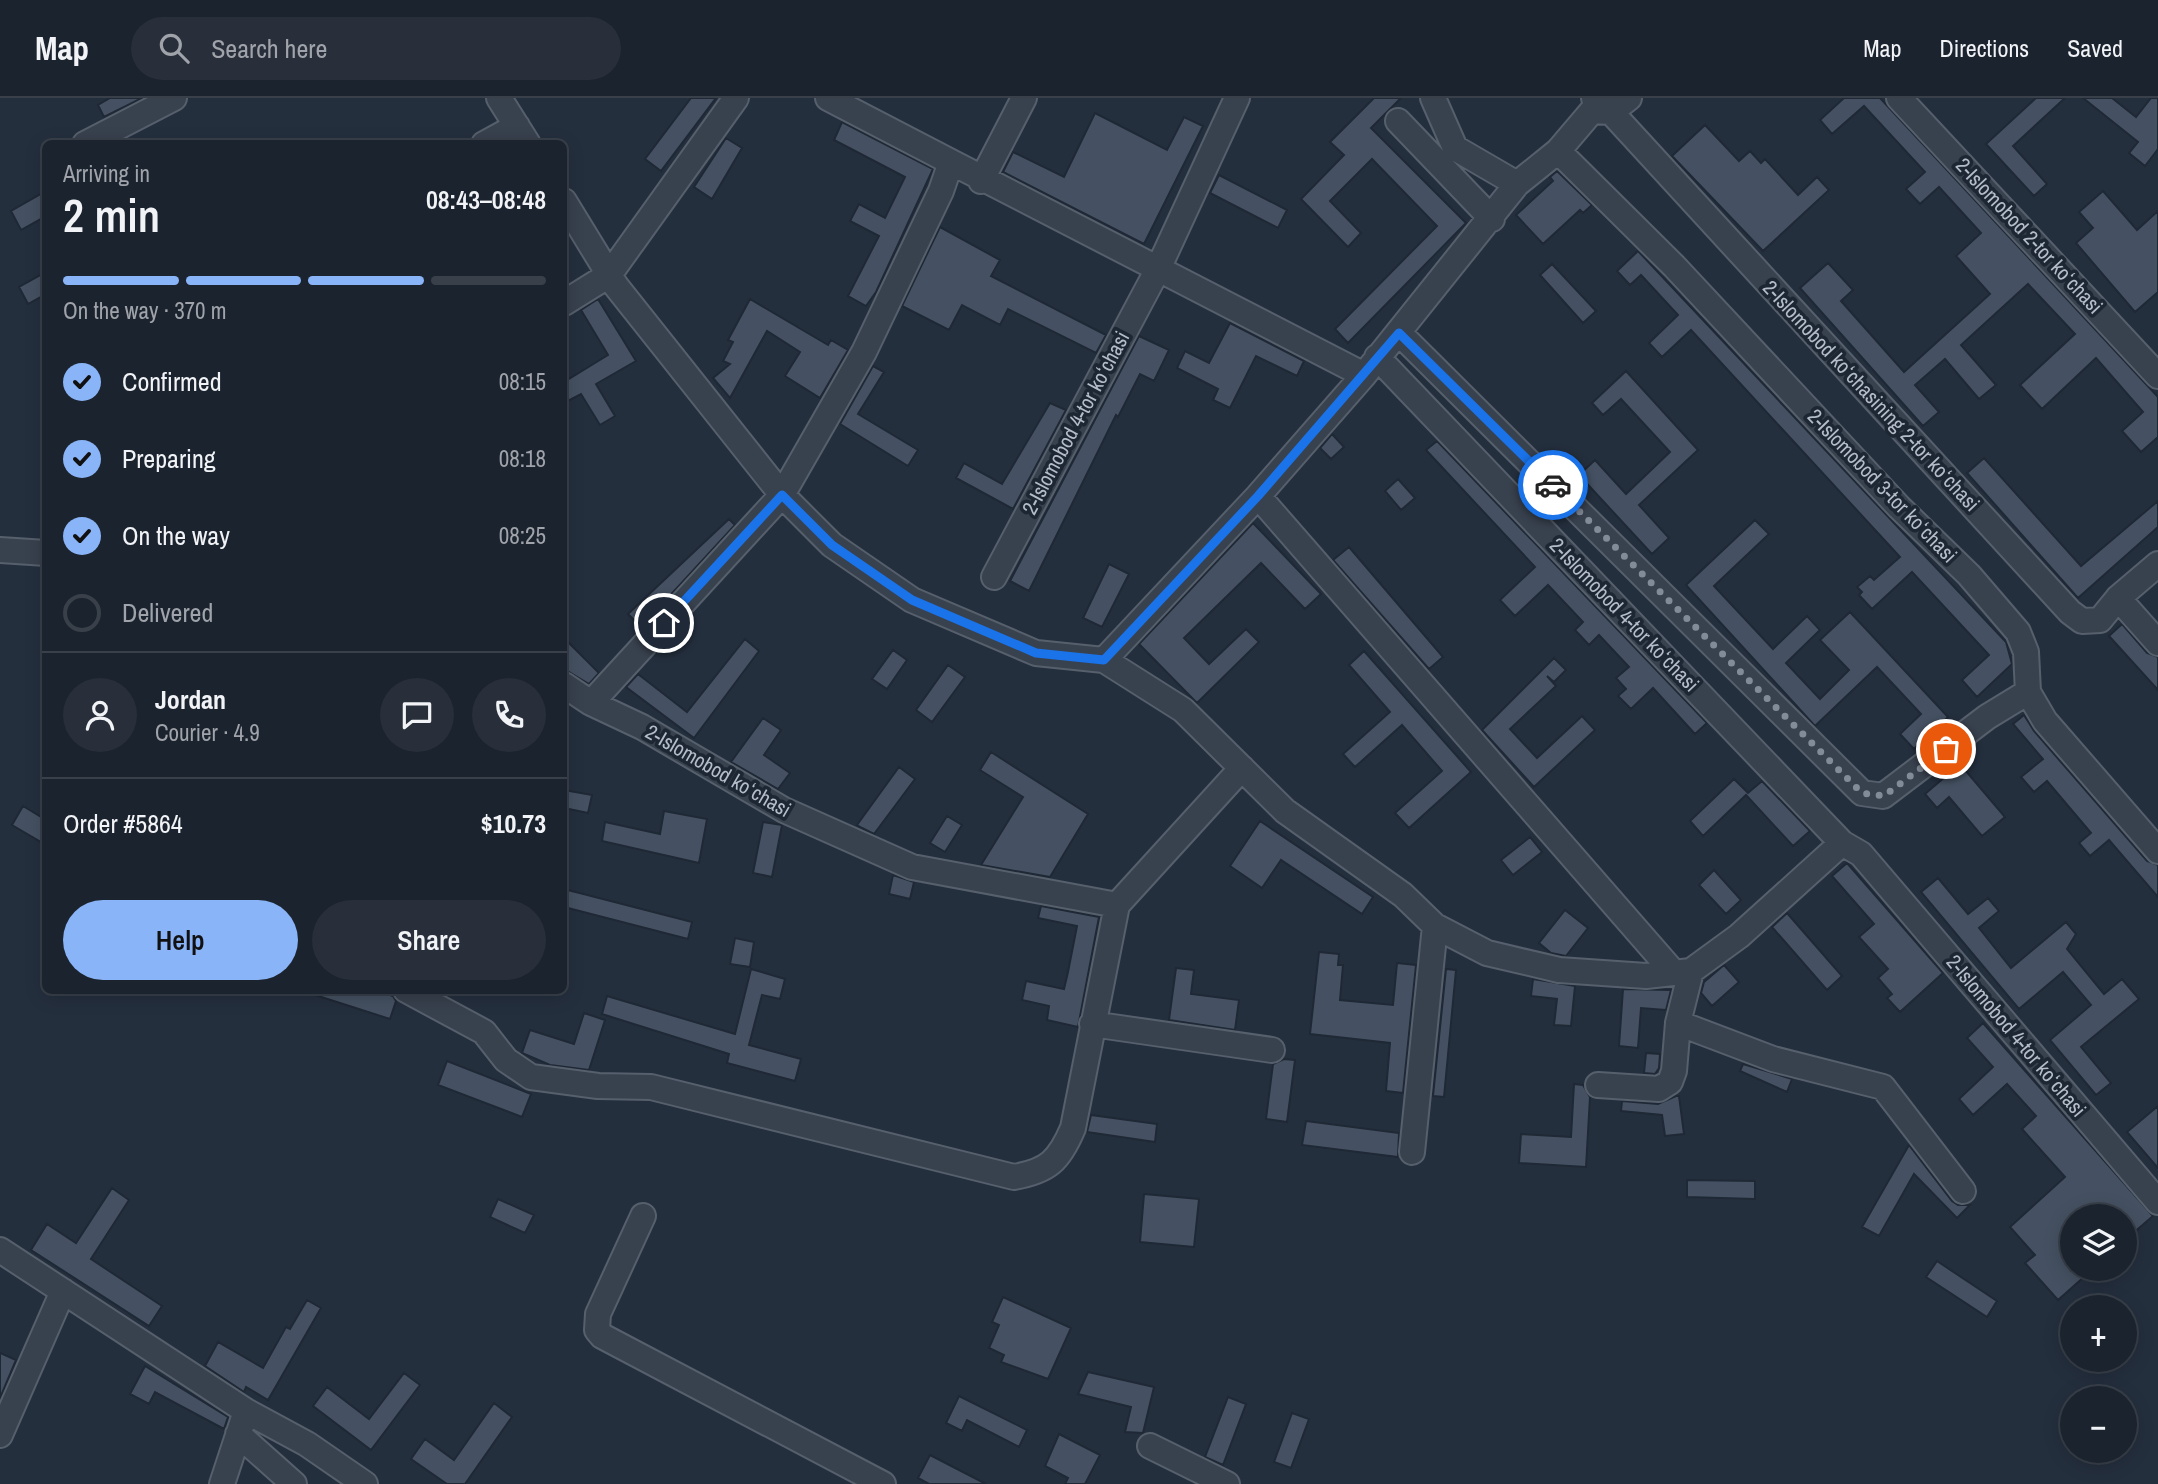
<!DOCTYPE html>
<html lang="en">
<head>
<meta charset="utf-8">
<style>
	body { margin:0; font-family:"Archivo Narrow",sans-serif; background:#282f3a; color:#f1f3f6; height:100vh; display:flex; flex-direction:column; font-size:26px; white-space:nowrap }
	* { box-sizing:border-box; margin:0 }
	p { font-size:23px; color:#a0a4aa }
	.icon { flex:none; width:38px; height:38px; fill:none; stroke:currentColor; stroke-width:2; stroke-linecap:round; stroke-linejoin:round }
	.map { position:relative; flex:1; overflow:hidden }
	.sheet { position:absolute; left:42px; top:42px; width:525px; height:854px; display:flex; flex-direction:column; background:#1b232e; border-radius:10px; box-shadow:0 4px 18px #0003,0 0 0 2px #39404a }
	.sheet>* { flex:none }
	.controls { position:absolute; left:2060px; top:1106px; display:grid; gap:14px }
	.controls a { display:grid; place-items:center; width:77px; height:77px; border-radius:50%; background:#1b232e; box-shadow:0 4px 18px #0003,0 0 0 2px #39404a; font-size:35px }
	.pin { position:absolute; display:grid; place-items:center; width:60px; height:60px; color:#fff; margin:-30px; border:4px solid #fff; border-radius:50%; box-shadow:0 2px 7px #0007 }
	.courier { position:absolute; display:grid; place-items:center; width:70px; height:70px; margin:-35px; border:5px solid #1a73e8; border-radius:50%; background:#fff; color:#222; box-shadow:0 2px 9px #0007 }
	.overview em { font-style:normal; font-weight:600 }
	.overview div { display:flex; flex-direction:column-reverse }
	.overview { display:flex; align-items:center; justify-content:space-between; height:119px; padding:0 21px }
	h1 { font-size:46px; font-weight:600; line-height:52px }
	.bar { display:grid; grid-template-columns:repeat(4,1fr); gap:10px 7px; align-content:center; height:84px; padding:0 21px }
	.bar i { height:9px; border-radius:5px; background:#39404a }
	.bar .current { background:#8ab4f8 }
	.bar p { grid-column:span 4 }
	.line { display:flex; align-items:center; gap:18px; padding:0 21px; border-top:2px solid #39404a }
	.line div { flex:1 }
	.round { display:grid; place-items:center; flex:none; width:74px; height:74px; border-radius:37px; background:#282f3a }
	ol { padding:0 21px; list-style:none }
	li { display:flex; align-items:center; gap:21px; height:77px }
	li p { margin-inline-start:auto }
	li .icon { padding:7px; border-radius:50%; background:#8ab4f8; color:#111; stroke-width:4 }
	li:last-child { color:#a0a4aa }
	li i { width:38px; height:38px; border:4px solid #39404a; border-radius:50% }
	.cta { display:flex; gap:14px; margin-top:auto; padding:14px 21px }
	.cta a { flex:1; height:80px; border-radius:42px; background:#8ab4f8; color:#111; font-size:28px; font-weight:600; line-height:80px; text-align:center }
	.cta a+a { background:#282f3a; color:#f1f3f6 }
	header { display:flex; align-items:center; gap:42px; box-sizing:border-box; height:98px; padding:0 35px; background:#1b232e; border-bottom:2px solid #39404a }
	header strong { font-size:33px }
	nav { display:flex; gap:38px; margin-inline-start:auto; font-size:24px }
	.search { width:490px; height:63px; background:#282f3a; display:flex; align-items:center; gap:18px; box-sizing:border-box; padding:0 24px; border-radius:38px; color:#a0a4aa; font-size:26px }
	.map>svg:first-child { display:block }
	.building { fill:#455162; stroke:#1f2835; stroke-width:2 }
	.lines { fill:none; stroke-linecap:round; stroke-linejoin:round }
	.minor-casing { stroke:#565f6c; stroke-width:28 }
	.minor { stroke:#38414e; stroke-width:24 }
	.done { stroke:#828b98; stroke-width:7; stroke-dasharray:0 12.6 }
	.route { stroke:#1a73e8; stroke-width:9 }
	.labels { text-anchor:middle; stroke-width:7; stroke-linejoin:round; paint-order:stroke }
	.street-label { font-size:21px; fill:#b4bcc9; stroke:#1d2633 }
</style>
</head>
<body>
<header>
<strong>Map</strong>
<div class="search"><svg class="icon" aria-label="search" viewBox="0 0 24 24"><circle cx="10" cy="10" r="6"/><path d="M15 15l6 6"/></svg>Search here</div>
<nav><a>Map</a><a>Directions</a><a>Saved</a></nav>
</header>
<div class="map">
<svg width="2158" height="1386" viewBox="0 0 2158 1386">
	<rect width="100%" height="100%" fill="#242f3e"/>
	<!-- building -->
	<path class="building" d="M 110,0 L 142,0 L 104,19 L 98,7 Z
		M 691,0 L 716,0 L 661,73 L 645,61 Z
		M 1374,0 L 1401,0 L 1371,30 L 1466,125 L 1348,245 L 1335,231 L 1437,128 L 1372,61 L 1330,103 L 1361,135 L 1348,149 L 1301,101 L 1344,57 L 1330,44 Z
		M 1844,0 L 1880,0 L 2158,299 L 2158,339 L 2141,354 L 2122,333 L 2143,314 L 2096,260 L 2042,311 L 2020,287 L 2075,236 L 2028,186 L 1961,247 L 1996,287 L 1979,301 L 1945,261 L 1915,287 L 1939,314 L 1923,328 L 1800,190 L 1828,165 L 1853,192 L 1841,203 L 1904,274 L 1990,196 L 1956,158 L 1981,135 L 1939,89 L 1920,106 L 1906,91 L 1925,74 L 1864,8 L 1832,36 L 1820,22 Z
		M 2036,0 L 2065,0 L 2013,48 L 2047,86 L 2034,98 L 1986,46 Z
		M 2083,0 L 2112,0 L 2136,19 L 2151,0 L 2158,0 L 2158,51 L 2145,68 L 2129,55 L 2138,44 Z
		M 1095,15 L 1167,52 L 1184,19 L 1203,28 L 1144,146 L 1003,74 L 1013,54 L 1064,79 Z
		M 842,24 L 933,71 L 876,194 L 866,208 L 848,198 L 879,138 L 850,123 L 859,106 L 885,120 L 905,79 L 834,42 Z
		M 1705,27 L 1739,63 L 1750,53 L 1761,65 L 1765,61 L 1798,97 L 1817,79 L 1829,92 L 1763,153 L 1672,58 Z
		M 726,40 L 742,50 L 712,101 L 694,89 Z
		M 1557,73 L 1592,107 L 1583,115 L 1580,112 L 1543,146 L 1516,117 L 1553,83 L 1550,79 Z
		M 1219,77 L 1287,112 L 1278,130 L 1210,95 Z
		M 46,93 L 46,118 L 21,132 L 11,113 Z
		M 2103,93 L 2137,132 L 2158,113 L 2158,194 L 2135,214 L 2076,145 L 2093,130 L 2079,114 Z
		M 940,129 L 1000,162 L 991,178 L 1106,237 L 1096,255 L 1008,211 L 1000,227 L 962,207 L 949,232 L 902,208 Z
		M 1638,153 L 2006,544 L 2012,566 L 1977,599 L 1962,582 L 1989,557 L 1912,474 L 1872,511 L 1859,497 L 1862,494 L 1857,489 L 1870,478 L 1874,482 L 1900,459 L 1691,232 L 1662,259 L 1649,245 L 1678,217 L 1641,177 L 1630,187 L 1617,173 Z
		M 1552,166 L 1596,213 L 1583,225 L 1540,177 Z
		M 46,174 L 46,196 L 28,206 L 19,189 Z
		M 598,201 L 636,263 L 596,286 L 615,318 L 600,327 L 581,296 L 564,305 L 564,284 L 608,257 L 581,212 Z
		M 750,201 L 828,247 L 831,242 L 848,252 L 820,300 L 785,278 L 800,254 L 767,233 L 730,300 L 713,280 L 730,266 L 723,263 L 733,244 L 728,242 Z
		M 1230,225 L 1304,263 L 1297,278 L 1256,258 L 1230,310 L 1213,302 L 1218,291 L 1177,270 L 1185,253 L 1209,265 Z
		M 1139,238 L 1169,252 L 1154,283 L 1140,276 L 1118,319 L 1116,317 L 1029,493 L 1010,483 Z
		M 873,268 L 884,274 L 858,316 L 918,352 L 908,368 L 840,326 Z
		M 1626,273 L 1698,352 L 1639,407 L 1669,440 L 1652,456 L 1579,377 L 1595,362 L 1626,396 L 1670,354 L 1621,301 L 1603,317 L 1592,305 Z
		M 1050,305 L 1066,312 L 1013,411 L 956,380 L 964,365 L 1002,386 Z
		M 1332,336 L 1344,349 L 1331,361 L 1320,350 Z
		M 1437,343 L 1707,625 L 1695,636 L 1653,590 L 1631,611 L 1618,598 L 1626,591 L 1616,580 L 1629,569 L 1599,537 L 1589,547 L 1575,532 L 1583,524 L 1548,487 L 1515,518 L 1500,502 L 1535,469 L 1426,352 Z
		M 1984,360 L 2081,468 L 2158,403 L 2158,429 L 2078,500 L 1967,375 Z
		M 1398,381 L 1415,400 L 1401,412 L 1385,393 Z
		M 729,421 L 735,427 L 641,529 L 628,516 Z
		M 1755,422 L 1769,436 L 1714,488 L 1773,551 L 1807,518 L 1820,532 L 1786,565 L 1820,601 L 1849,572 L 1820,542 L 1850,514 L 1948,619 L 1914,651 L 1900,636 L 1921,616 L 1877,569 L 1815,628 L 1686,487 Z
		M 1253,425 L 1321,496 L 1305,511 L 1261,465 L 1184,540 L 1209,566 L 1246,531 L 1259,544 L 1197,605 L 1139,546 Z
		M 1349,449 L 1443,559 L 1429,571 L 1333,462 Z
		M 1109,466 L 1129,476 L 1102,529 L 1083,520 Z
		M 2122,526 L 2147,555 L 2158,559 L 2158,592 L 2109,538 Z
		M 564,540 L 599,575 L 589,586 L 564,571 Z
		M 745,541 L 759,553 L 694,640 L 626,589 L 638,576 L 687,614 Z
		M 893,552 L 907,562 L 887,591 L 872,581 Z
		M 1364,553 L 1471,674 L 1409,730 L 1395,715 L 1442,673 L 1402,627 L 1355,669 L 1343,656 L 1390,614 L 1349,567 Z
		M 1554,560 L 1566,572 L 1554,584 L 1547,578 L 1556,588 L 1510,631 L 1537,660 L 1582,618 L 1595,632 L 1534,689 L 1482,632 Z
		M 948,567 L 965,579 L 932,624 L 916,612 Z
		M 2024,617 L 2034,633 L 2147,763 L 2158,767 L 2158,799 L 2109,742 L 2090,758 L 2079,745 L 2091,735 L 2047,683 L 2034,694 L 2021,679 L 2043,661 L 2013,626 Z
		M 763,620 L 781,632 L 764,657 L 790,675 L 778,691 L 731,664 Z
		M 991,654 L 1088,716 L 1050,779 L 981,767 L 1023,699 L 980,672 Z
		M 1960,666 L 2005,719 L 1982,738 L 1949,699 L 1937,710 L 1925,696 Z
		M 899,669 L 915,681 L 874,736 L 862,730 L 857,727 Z
		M 1734,681 L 1748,695 L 1762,683 L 1810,733 L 1793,748 L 1746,697 L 1703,738 L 1690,723 Z
		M 564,692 L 592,697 L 588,715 L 564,710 Z
		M 23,708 L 46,722 L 46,747 L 12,727 Z
		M 664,713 L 707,721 L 699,765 L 602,743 L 605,724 L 660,736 Z
		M 947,718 L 962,727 L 945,754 L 930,745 Z
		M 1260,723 L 1373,799 L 1362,816 L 1281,762 L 1262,790 L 1230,768 Z
		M 763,724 L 782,727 L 772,779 L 753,775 Z
		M 1530,739 L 1542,754 L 1513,777 L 1501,762 Z
		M 1847,765 L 1943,875 L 1900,914 L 1887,900 L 1892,896 L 1878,880 L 1888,871 L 1859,839 L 1874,826 L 1832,778 Z
		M 1714,772 L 1741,802 L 1726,816 L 1699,787 Z
		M 893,777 L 914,784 L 910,801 L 889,796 Z
		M 1938,780 L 1968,816 L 1988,800 L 1999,813 L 1979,830 L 2011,870 L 2066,824 L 2076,836 L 2067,851 L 2104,896 L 2122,881 L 2139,901 L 2081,949 L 2111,985 L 2096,997 L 2050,942 L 2091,907 L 2063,874 L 2019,911 L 1921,794 Z
		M 564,791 L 692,824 L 688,841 L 564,809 Z
		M 1041,808 L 1099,819 L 1078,929 L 1047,922 L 1049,908 L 1022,902 L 1026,883 L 1064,891 L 1068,874 L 1077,828 L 1038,820 Z
		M 1565,812 L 1588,830 L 1566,858 L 1551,855 L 1539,845 Z
		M 1787,815 L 1842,878 L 1827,892 L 1772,829 Z
		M 735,840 L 754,844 L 750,869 L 730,866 Z
		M 1319,854 L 1339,856 L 1338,867 L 1343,867 L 1340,902 L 1393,907 L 1397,865 L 1416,867 L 1403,995 L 1386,993 L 1390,945 L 1310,936 Z
		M 1724,867 L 1739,884 L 1712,908 L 1701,895 L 1704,884 Z
		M 1176,870 L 1194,872 L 1191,896 L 1239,902 L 1235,932 L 1169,922 Z
		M 751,871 L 785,881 L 780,901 L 762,897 L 749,947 L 801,961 L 795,983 L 727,965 L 729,956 L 602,916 L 607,898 L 735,936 Z
		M 1446,871 L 1456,872 L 1444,999 L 1433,998 Z
		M 1533,881 L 1575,888 L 1571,928 L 1554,927 L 1557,901 L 1531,898 Z
		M 1623,891 L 1671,892 L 1666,912 L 1641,910 L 1638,950 L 1619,948 Z
		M 313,892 L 375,892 L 393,898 L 396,903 L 390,921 L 312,896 Z
		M 584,915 L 605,922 L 589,972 L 550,967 L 522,955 L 530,932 L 574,946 Z
		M 1983,925 L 2153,1118 L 2124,1143 L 2124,1118 L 2072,1118 L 2072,1171 L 2093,1171 L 2058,1202 L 2025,1165 L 2035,1157 L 2010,1129 L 2065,1079 L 2022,1031 L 2036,1018 L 2007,986 L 1973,1017 L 1959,1001 L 1993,969 L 1967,940 Z
		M 1646,955 L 1660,956 L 1659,970 L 1655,976 L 1644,975 Z
		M 1284,961 L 1295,962 L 1287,1024 L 1266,1021 L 1273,966 Z
		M 447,963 L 531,996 L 522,1019 L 438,987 Z
		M 1743,966 L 1792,981 L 1787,994 L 1740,973 Z
		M 1574,986 L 1583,987 L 1590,999 L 1586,1069 L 1519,1065 L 1521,1036 L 1571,1039 Z
		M 1676,998 L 1679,998 L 1684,1036 L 1665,1038 L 1662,1017 L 1621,1013 L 1622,1003 L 1658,1006 Z
		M 2158,1008 L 2158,1070 L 2127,1034 Z
		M 1091,1017 L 1157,1026 L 1155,1044 L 1087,1034 Z
		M 1306,1023 L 1399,1035 L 1398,1059 L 1302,1047 Z
		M 1909,1047 L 1952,1103 L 1958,1107 L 1970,1107 L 1957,1120 L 1914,1076 L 1879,1138 L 1862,1129 Z
		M 1687,1082 L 1755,1083 L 1755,1101 L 1687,1099 Z
		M 112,1090 L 129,1102 L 91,1161 L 162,1208 L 149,1228 L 31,1152 L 47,1126 L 76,1145 Z
		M 1144,1096 L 1199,1101 L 1194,1149 L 1140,1144 Z
		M 498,1101 L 534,1117 L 525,1135 L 490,1119 Z
		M 1937,1163 L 1997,1203 L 1987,1219 L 1926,1179 Z
		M 1003,1199 L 1071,1230 L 1048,1281 L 1001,1264 L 1004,1257 L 989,1250 L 999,1227 L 992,1224 Z
		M 307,1202 L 321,1210 L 268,1302 L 246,1289 L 244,1294 L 205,1268 L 218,1244 L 263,1270 L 286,1229 L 290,1231 Z
		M 0,1255 L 16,1262 L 0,1300 Z
		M 145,1268 L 228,1319 L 224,1331 L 155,1294 L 149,1306 L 130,1296 Z
		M 1088,1274 L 1154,1289 L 1143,1335 L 1125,1334 L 1131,1309 L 1078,1296 Z
		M 404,1275 L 420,1287 L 371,1352 L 313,1308 L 327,1289 L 369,1321 Z
		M 959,1298 L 1027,1332 L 1019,1349 L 967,1322 L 962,1333 L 946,1325 Z
		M 1228,1299 L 1246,1306 L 1223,1367 L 1205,1359 Z
		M 494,1305 L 512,1319 L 465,1386 L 447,1386 L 411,1361 L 425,1341 L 454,1362 Z
		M 1292,1315 L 1309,1321 L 1291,1370 L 1274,1364 Z
		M 1059,1336 L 1100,1357 L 1085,1386 L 1065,1386 L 1068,1380 L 1045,1368 Z
		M 930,1357 L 986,1386 L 929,1386 L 918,1380 Z"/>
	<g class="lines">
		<defs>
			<path id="minor" d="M 499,0 L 528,46
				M 828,0 L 951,64 L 941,93 L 864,254 L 782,397 L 591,605 L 642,629 L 784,712 L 912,769 L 1117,807
				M 1433,0 L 1455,50 L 1517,86
				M 1594,0 L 1611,14 L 2070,514 L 2082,523 L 2100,522 L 2118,500 L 2158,466
				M 1899,0 L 2158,278
				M 1611,14 L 1629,0
				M 1398,23 L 1492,121
				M 85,46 L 174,0
				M 484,46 L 517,28
				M 1558,53 L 1674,168 L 1899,409 L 1969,477 L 2018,534 L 2026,554 L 2028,594 L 2045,623 L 2158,753
				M 951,64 L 1364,277
				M 981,83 L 1024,0
				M 564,103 L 616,188 L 782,397 L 832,447 L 912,502 L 1036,555 L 1104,562 L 1183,612 L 1285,713 L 1403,797 L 1435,828 L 1487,855 L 1559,872 L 1646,878 L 1691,873 L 1739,838 L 1842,745 L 1377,259
				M 564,205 L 609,177 L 736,0
				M 1399,235 L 1862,695 L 1883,698 L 1987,619 L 2028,594
				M 1258,398 L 1674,875
				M 0,452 L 46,455
				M 994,479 L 1158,171 L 1237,0
				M 2118,500 L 2158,545
				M 1104,562 L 1258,398 L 1364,277 L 1517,86 L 1558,53 L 1592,13 L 1611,14
				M 564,587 L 591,605
				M 1842,745 L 1861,756 L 2158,1104
				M 406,892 L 484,934 L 506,962 L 531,979 L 598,988 L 651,989 L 1014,1079 C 1048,1073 1059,1063 1073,1030 L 1117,807 L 1242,670
				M 1678,925 L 1773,961 L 1883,989 L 1963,1093
				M 1092,926 L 1272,952
				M 1598,987 L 1659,991 L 1670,984 L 1674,973 L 1678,925 L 1691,873
				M 1412,1054 L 1435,828
				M 643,1118 L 598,1216 L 597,1232 L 602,1238 L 883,1386
				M 0,1152 L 246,1313 L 307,1346 L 365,1386
				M 238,1336 L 294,1386
				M 0,1337 L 63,1193
				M 1150,1348 L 1227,1386
				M 222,1386 L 246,1313"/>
		</defs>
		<!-- minor casing -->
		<use href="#minor" class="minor-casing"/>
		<!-- minor -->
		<use href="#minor" class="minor"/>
	</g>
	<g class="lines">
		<!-- done -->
		<path class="done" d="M 1553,387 L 1862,695 L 1884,698 L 1946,651"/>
		<!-- route -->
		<path class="route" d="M 664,525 L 782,397 L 832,447 L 912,502 L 1036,555 L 1104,562 L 1258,398 L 1399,235 L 1553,387"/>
	</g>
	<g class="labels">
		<!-- street labels -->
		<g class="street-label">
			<text transform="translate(2029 138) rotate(47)" y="7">2-Islomobod 2-tor koʻchasi</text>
			<text transform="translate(1871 298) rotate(47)" y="7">2-Islomobod koʻchasining 2-tor koʻchasi</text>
			<text transform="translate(1076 325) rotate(-62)" y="7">2-Islomobod 4-tor koʻchasi</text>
			<text transform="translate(1882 388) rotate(46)" y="7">2-Islomobod 3-tor koʻchasi</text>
			<text transform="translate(1624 517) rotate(46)" y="7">2-Islomobod 4-tor koʻchasi</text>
			<text transform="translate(718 673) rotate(30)" y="7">2-Islomobod koʻchasi</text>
			<text transform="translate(2016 938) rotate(50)" y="7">2-Islomobod 4-tor koʻchasi</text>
		</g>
	</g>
</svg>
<div class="controls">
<a><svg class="icon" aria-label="layers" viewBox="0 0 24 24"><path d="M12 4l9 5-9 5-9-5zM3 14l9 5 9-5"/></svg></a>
<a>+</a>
<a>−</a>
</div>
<div class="pin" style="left:1946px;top:651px;background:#ea580c"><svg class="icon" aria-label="bag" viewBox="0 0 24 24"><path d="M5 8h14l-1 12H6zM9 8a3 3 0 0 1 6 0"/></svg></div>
<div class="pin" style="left:664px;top:525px;background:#1f2937"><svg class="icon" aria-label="home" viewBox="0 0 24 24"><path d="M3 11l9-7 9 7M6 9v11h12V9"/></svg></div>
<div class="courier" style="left:1553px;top:387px"><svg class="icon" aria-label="car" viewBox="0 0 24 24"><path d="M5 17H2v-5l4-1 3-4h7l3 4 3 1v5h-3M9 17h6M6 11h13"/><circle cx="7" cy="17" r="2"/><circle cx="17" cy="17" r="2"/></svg></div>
<section class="sheet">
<div class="overview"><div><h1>2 min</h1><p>Arriving in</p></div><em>08:43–08:48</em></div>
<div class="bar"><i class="current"></i><i class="current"></i><i class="current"></i><i></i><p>On the way · 370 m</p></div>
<ol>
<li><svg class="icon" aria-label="check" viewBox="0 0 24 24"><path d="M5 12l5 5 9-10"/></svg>Confirmed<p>08:15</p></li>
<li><svg class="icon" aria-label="check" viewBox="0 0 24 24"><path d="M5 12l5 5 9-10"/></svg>Preparing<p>08:18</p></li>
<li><svg class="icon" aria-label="check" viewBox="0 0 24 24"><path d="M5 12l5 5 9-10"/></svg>On the way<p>08:25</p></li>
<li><i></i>Delivered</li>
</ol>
<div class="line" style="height:126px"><a class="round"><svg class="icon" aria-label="person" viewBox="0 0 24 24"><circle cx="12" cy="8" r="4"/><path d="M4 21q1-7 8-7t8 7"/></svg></a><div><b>Jordan</b><p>Courier · 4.9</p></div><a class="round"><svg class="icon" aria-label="chat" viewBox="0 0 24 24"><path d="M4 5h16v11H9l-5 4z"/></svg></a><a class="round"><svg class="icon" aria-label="phone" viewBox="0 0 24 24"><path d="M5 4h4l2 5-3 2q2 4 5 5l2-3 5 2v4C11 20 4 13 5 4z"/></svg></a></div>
<div class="line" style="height:91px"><div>Order #5864</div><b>$10.73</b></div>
<div class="cta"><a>Help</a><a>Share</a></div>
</section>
</div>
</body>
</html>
